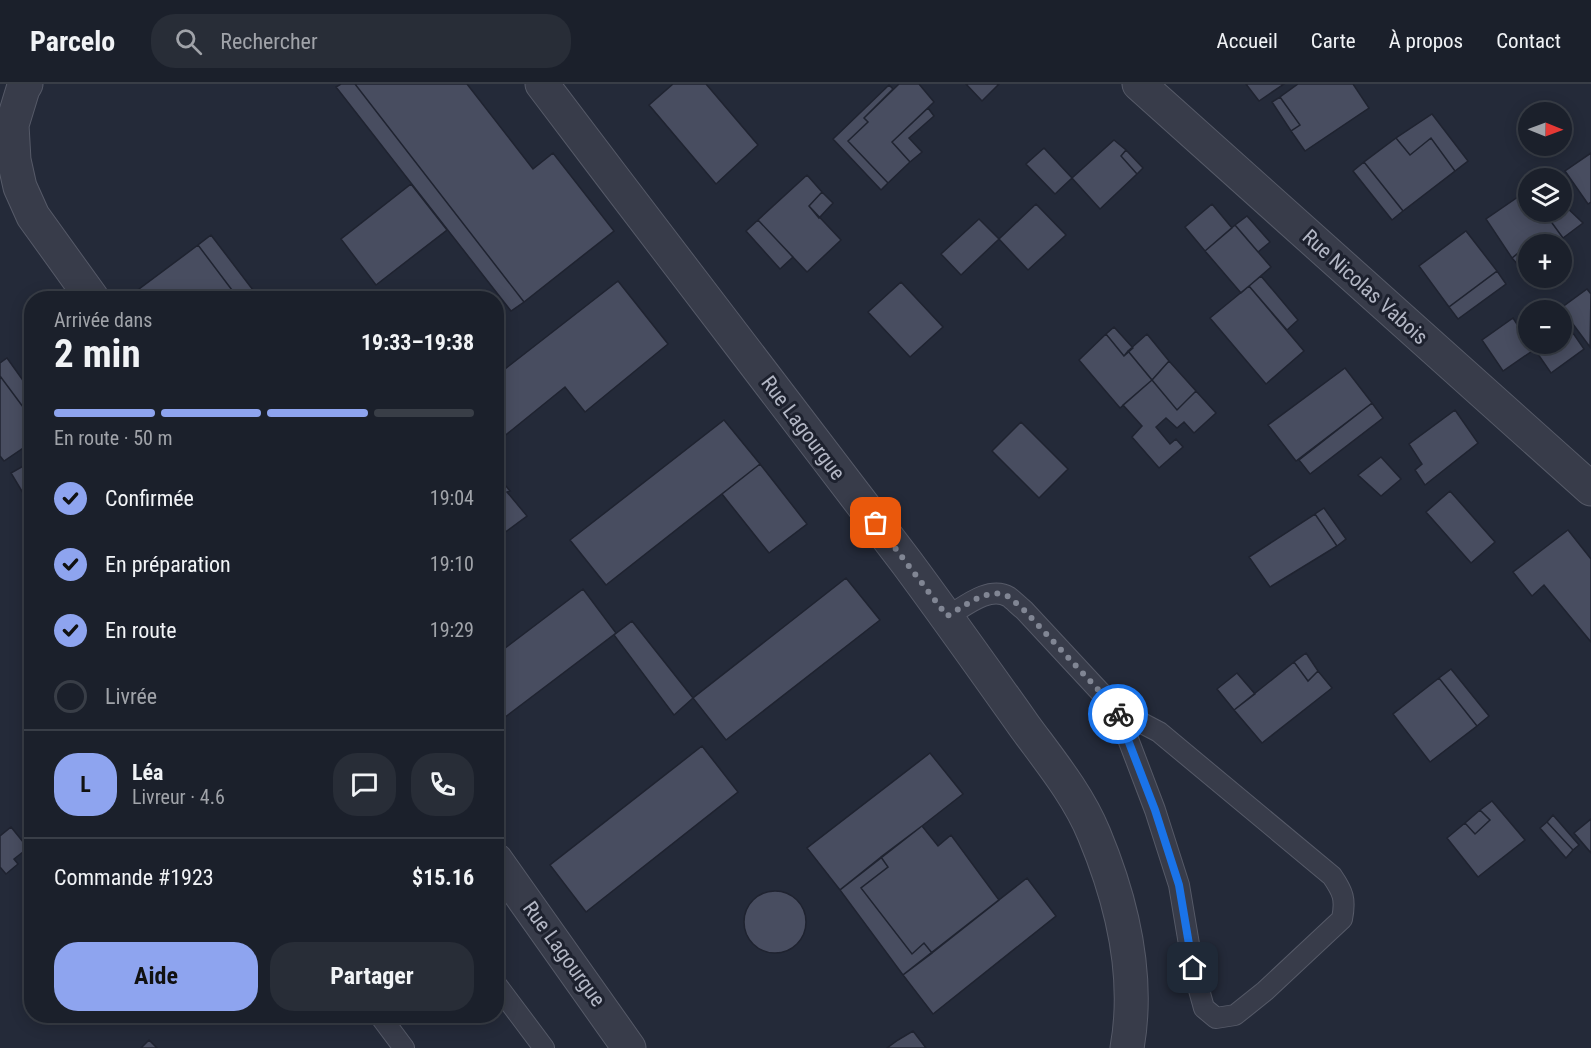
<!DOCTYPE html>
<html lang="fr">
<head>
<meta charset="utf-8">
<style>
	body { margin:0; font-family:"Roboto Condensed",sans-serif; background:#282d37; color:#f1f3f6; height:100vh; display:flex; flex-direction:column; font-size:22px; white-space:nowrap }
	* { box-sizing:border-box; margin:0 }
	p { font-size:20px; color:#a0a3a9 }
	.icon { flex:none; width:33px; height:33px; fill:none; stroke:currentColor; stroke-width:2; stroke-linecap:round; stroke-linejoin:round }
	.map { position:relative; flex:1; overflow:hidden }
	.details { position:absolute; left:24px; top:207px; width:480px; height:732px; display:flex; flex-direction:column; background:#1b202b; border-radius:24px; box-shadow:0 3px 15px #0003,0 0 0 2px #393e47 }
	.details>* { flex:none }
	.needle { width:39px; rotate:91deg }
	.tools { position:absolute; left:1518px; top:18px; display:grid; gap:12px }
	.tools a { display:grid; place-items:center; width:54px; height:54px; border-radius:50%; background:#1b202b; box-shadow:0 3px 15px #0003,0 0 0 2px #393e47; font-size:30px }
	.pin { position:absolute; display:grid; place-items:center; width:51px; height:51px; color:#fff; margin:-26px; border-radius:12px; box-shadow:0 3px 9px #0006 }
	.courier { position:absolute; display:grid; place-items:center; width:60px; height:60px; margin:-30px; border:4px solid #1a73e8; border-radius:50%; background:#fff; color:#222; box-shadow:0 2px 8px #0007 }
	.summary em { font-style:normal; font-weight:700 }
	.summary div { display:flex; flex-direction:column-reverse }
	.summary { display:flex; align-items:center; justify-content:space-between; height:102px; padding:0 30px }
	h1 { font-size:39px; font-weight:700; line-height:45px }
	.bar { display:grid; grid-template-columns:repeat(4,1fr); gap:9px 6px; align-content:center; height:72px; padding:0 30px }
	.bar i { height:8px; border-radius:4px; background:#393e47 }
	.bar .on { background:#8ea4ef }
	.bar p { grid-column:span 4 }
	.line { display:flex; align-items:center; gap:15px; padding:0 30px; border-top:2px solid #393e47 }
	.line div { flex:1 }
	.round { display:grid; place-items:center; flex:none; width:63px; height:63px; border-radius:24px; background:#282d37 }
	ol { padding:0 30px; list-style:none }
	li { display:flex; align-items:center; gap:18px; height:66px }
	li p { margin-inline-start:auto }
	li .icon { padding:6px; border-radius:50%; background:#8ea4ef; color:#111; stroke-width:4 }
	li:last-child { color:#a0a3a9 }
	li i { width:33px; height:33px; border:3px solid #393e47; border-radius:50% }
	.button { display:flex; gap:12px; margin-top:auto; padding:12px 30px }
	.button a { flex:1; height:69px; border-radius:24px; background:#8ea4ef; color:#111; font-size:24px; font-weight:700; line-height:69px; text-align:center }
	.button a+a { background:#282d37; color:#f1f3f6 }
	header { display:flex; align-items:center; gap:36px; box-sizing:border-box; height:84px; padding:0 30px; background:#1b202b; border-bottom:2px solid #393e47 }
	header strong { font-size:28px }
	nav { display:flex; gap:33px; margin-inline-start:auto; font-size:21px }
	.search { width:420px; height:54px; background:#282d37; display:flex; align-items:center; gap:15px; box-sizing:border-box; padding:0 21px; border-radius:24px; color:#a0a3a9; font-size:22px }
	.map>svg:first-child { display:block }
	.building { fill:#484d60; stroke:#1f2330; stroke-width:1.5 }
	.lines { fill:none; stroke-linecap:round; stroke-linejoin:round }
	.lane-casing { stroke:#565a68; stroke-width:22 }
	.street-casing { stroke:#565a68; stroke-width:35 }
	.lane { stroke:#383c4a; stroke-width:20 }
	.street { stroke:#383c4a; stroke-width:33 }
	.done { stroke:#818694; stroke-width:6; stroke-dasharray:0 10.8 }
	.route { stroke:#1a73e8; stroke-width:8 }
	.labels { text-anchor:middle; stroke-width:6; stroke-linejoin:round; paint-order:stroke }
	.street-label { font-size:21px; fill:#b3b7c5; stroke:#1d212e }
</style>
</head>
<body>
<header>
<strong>Parcelo</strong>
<div class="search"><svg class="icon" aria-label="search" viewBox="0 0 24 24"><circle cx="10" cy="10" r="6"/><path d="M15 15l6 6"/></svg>Rechercher</div>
<nav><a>Accueil</a><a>Carte</a><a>À propos</a><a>Contact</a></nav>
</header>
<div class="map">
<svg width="1591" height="964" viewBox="0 0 1591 964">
	<rect width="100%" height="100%" fill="#242a39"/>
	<!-- building -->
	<path class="building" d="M 341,0 L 355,0 L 524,218 L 511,227 L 336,3 Z
		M 355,0 L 467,0 L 533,85 L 553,69 L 614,147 L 524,218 Z
		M 673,0 L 706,0 L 758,61 L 716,100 L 649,21 Z
		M 899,0 L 919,0 L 934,18 L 892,58 L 910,78 L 888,99 L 848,57 L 868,38 L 864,34 Z
		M 966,0 L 999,0 L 982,17 Z
		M 1246,0 L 1284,0 L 1259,17 Z
		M 1298,0 L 1353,0 L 1369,24 L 1305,67 L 1291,47 L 1300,41 L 1280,13 Z
		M 889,1 L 893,5 L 864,34 L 868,38 L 848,57 L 888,99 L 881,106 L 833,55 Z
		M 1280,13 L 1300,41 L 1291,47 L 1272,18 Z
		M 928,24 L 934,32 L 909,54 L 922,68 L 910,78 L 892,58 Z
		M 1432,30 L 1468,77 L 1455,87 L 1431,54 L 1410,71 L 1396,54 Z
		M 1396,54 L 1410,71 L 1431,54 L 1455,87 L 1403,127 L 1364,78 Z
		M 1114,56 L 1126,66 L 1121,72 L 1137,90 L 1100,125 L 1072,94 Z
		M 1044,64 L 1072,94 L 1055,110 L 1026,80 Z
		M 1126,66 L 1143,84 L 1137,90 L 1121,72 Z
		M 1591,69 L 1591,118 L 1588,120 L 1565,87 Z
		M 1364,78 L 1403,127 L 1392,136 L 1353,87 Z
		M 807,91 L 822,108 L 809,122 L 841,156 L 807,188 L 758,136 Z
		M 411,100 L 447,146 L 376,201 L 341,155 Z
		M 1528,106 L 1528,128 L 1544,128 L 1563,154 L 1553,160 L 1535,160 L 1533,158 L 1512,174 L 1486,135 Z
		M 822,108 L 833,119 L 819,134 L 809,122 Z
		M 1562,119 L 1583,139 L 1563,154 L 1544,128 L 1562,128 Z
		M 1036,120 L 1066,151 L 1028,186 L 999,155 Z
		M 1212,120 L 1232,144 L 1205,167 L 1185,143 Z
		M 1247,132 L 1270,158 L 1258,168 L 1235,141 Z
		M 979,135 L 999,155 L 961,191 L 941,170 Z
		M 758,136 L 793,173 L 780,185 L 746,147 Z
		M 1235,141 L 1271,183 L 1241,209 L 1205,167 Z
		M 1466,147 L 1497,187 L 1449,223 L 1419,182 Z
		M 211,151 L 259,214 L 238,214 L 198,161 Z
		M 198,161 L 238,214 L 127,214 Z
		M 1528,161 L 1528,177 L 1520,183 L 1512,174 Z
		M 1497,187 L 1506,200 L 1458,235 L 1449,223 Z
		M 1261,192 L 1298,236 L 1287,246 L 1249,202 Z
		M 618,197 L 668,260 L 585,328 L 565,303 L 497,358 L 496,292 Z
		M 901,198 L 943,243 L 910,273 L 868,228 Z
		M 1249,202 L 1304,267 L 1266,300 L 1210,234 Z
		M 1587,205 L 1591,210 L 1590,263 L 1561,224 Z
		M 1562,233 L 1584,265 L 1551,289 L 1531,260 L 1562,260 Z
		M 1513,234 L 1528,257 L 1528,260 L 1535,265 L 1503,287 L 1482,256 Z
		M 1114,243 L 1133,264 L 1124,272 L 1106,250 Z
		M 1106,250 L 1124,272 L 1128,267 L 1152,296 L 1120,324 L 1079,276 Z
		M 1147,250 L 1169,277 L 1152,296 L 1128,267 Z
		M 7,274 L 32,309 L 32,335 L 0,292 L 0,279 Z
		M 1169,277 L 1196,307 L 1177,326 L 1152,296 Z
		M 1345,284 L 1372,319 L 1296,377 L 1268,341 Z
		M 0,292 L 32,335 L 32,358 L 4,377 L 0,372 Z
		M 1152,296 L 1177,326 L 1196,307 L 1216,329 L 1194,349 L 1184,338 L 1177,344 L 1166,334 L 1156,343 L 1170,360 L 1176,355 L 1183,363 L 1159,384 L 1132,353 L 1142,342 L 1123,321 Z
		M 1372,319 L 1383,334 L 1310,390 L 1299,376 Z
		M 1455,326 L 1478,359 L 1425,401 L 1415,386 L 1422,380 L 1409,360 Z
		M 724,336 L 760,380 L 606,501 L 570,456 Z
		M 1021,338 L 1068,385 L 1039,414 L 992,367 Z
		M 1381,373 L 1401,395 L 1381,412 L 1358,391 Z
		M 32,377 L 32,424 L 11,389 Z
		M 760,380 L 807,440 L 769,469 L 722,410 Z
		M 496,390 L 510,407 L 507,408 L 527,432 L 496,455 Z
		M 1450,407 L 1495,458 L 1471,479 L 1426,428 Z
		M 1324,424 L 1346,455 L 1337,462 L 1315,430 Z
		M 1315,430 L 1337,462 L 1270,503 L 1249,473 Z
		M 1568,446 L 1591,475 L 1591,558 L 1544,501 L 1532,512 L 1513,488 Z
		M 846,494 L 880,536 L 726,656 L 693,614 Z
		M 583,505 L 616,549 L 496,640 L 496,571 Z
		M 632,537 L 693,614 L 674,631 L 614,551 Z
		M 1306,569 L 1318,587 L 1308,597 L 1294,578 Z
		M 1294,578 L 1308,597 L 1318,587 L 1332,604 L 1262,659 L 1234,626 Z
		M 1451,585 L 1489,632 L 1477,642 L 1439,594 Z
		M 1237,589 L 1255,610 L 1234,626 L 1217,605 Z
		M 1439,594 L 1477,642 L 1430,678 L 1393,630 Z
		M 702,662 L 738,708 L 586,828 L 550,781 Z
		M 930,669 L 963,710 L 840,806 L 807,764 Z
		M 32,678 L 32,695 L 23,685 Z
		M 1492,717 L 1525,756 L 1478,793 L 1447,754 L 1465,739 L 1475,750 L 1490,736 L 1480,726 Z
		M 1480,726 L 1490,736 L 1475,750 L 1465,739 Z
		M 1553,731 L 1579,761 L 1573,766 L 1547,738 Z
		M 1591,735 L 1591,769 L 1574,749 Z
		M 1547,738 L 1573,766 L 1566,774 L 1540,744 Z
		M 922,742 L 938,762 L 951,751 L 999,816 L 932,869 L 924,859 L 912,870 L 861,804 L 888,783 L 881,773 Z
		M 11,743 L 28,764 L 14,775 L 18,780 L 6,790 L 0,783 L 0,752 Z
		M 881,773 L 888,783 L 861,804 L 912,870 L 924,859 L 932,869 L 903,891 L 840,806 Z
		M 1027,794 L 1056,832 L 933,930 L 903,891 Z
		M744 838a31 31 0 1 1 62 0a31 31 0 1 1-62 0Z
		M 913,947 L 926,964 L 887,964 L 898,956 Z
		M 149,956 L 157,964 L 141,964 Z"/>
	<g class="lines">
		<defs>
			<path id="lane" d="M 947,533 C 964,523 989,501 1009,513 C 1014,517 1019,522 1024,526 L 1117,626 L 1159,648 L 1332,792 C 1343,808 1346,815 1342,835 L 1265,907 L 1235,931 L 1216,934 L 1204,924 L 1193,884 L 1179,801 L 1155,726 L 1117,626
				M 496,900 L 544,964
				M 380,932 L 404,964"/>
			<path id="street" d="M 26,0 L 23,5 L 12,41 L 14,76 L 20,103 L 33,132 L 92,214
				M 542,0 C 663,160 785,319 907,479 C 947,533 986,588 1025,643 C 1050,677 1078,711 1094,750 C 1122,817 1140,891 1127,964
				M 1139,0 L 1591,405
				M 496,776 L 629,964"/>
		</defs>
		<!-- lane casing -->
		<use href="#lane" class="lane-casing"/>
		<!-- street casing -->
		<use href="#street" class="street-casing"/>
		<!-- lane -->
		<use href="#lane" class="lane"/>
		<!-- street -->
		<use href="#street" class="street"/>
	</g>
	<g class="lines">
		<!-- done -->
		<path class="done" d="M 876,439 L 947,532 C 964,523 989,501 1009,513 C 1014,517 1019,522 1024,526 L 1117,626 L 1118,630"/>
		<!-- route -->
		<path class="route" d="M 1118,630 L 1155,726 L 1179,801 L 1193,884"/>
	</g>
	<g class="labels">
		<!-- street labels -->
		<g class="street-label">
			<text transform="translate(1365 203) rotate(42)" y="7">Rue Nicolas Vabois</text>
			<text transform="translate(803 344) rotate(53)" y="7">Rue Lagourgue</text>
			<text transform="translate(564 870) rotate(54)" y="7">Rue Lagourgue</text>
		</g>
	</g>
</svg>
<div class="tools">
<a><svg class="needle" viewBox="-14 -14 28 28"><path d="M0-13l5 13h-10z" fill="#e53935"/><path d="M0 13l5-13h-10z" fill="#a0a3a9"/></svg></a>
<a><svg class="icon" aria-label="layers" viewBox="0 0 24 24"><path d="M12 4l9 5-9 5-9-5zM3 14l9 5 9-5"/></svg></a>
<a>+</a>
<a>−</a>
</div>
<div class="pin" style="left:876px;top:439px;background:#ea580c"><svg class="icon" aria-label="bag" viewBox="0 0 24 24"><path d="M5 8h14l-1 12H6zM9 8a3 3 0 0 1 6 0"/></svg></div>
<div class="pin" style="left:1193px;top:884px;background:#1f2937"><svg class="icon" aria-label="home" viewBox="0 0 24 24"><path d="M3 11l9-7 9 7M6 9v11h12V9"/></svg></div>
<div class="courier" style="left:1118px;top:630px"><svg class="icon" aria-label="bike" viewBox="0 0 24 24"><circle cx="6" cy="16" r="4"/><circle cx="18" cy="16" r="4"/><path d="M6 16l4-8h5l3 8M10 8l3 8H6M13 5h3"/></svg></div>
<section class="details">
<div class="summary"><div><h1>2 min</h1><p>Arrivée dans</p></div><em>19:33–19:38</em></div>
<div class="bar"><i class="on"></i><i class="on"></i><i class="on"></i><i></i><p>En route · 50 m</p></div>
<ol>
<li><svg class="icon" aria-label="check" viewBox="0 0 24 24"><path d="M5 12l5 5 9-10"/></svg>Confirmée<p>19:04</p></li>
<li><svg class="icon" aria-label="check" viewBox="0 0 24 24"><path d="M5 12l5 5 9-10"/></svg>En préparation<p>19:10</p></li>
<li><svg class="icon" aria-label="check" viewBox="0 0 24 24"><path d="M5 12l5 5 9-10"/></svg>En route<p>19:29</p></li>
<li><i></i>Livrée</li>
</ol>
<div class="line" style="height:108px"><b class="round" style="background:#8ea4ef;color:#111">L</b><div><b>Léa</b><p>Livreur · 4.6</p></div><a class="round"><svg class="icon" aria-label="chat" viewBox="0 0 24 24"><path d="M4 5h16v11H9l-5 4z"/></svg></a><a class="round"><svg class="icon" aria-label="phone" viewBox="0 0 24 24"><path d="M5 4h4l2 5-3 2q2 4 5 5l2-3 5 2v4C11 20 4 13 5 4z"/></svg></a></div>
<div class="line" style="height:78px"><div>Commande #1923</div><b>$15.16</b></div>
<div class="button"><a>Aide</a><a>Partager</a></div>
</section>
</div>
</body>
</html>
